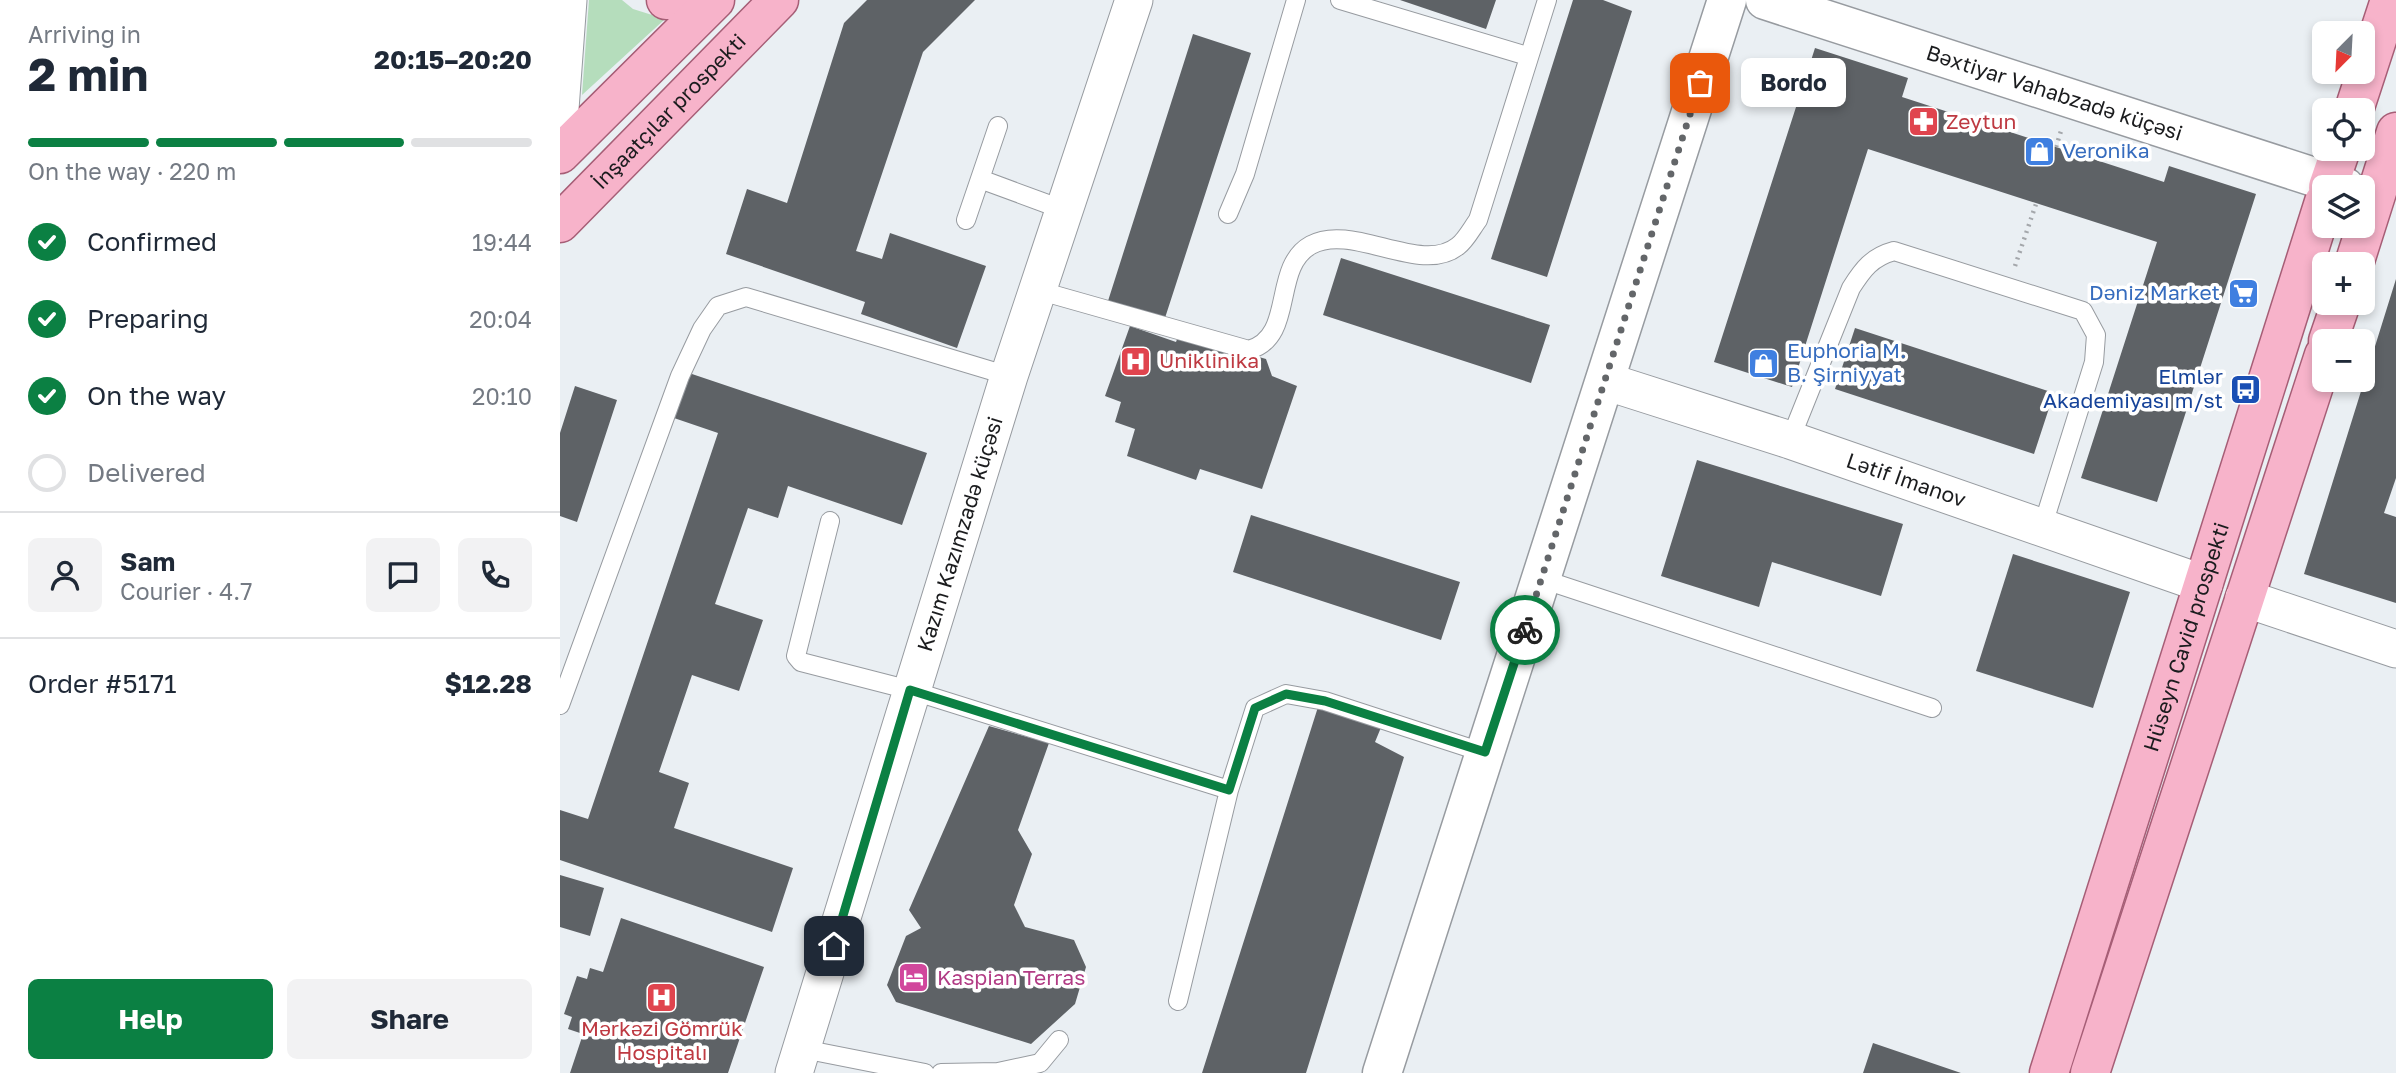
<!DOCTYPE html>
<html lang="en">
<head>
<meta charset="utf-8">
<style>
	body { margin:0; font-family:"Golos Text",sans-serif; background:#f2f2f3; color:#1f2937; height:100vh; display:flex; flex-direction:column; font-size:26px; white-space:nowrap }
	* { box-sizing:border-box; margin:0 }
	p { font-size:23px; color:#747a83 }
	.icon { flex:none; width:38px; height:38px; fill:none; stroke:currentColor; stroke-width:2; stroke-linecap:round; stroke-linejoin:round }
	.map { position:relative; flex:1; overflow:hidden }
	.panel { display:flex; flex-direction:column; background:#fff; width:560px }
	.panel>* { flex:none }
	.needle { width:46px; rotate:204deg }
	.fabs { position:absolute; left:1752px; top:21px; display:grid; gap:14px }
	.fabs a { display:grid; place-items:center; width:63px; height:63px; border-radius:10px; background:#fff; box-shadow:0 4px 10px #0003; font-size:35px }
	.pin { position:absolute; display:grid; place-items:center; width:60px; height:60px; color:#fff; margin:-30px; border-radius:14px; box-shadow:0 4px 10px #0006 }
	.courier { position:absolute; display:grid; place-items:center; width:70px; height:70px; margin:-35px; border:5px solid #0b8043; border-radius:50%; background:#fff; color:#222; box-shadow:0 2px 9px #0007 }
	.bubble { position:absolute; height:49px; border-radius:10px; background:#fff; box-shadow:0 4px 10px #0003; font-size:23px; font-weight:700; line-height:49px; text-align:center }
	.summary em { font-style:normal; font-weight:700 }
	.summary div { display:flex; flex-direction:column-reverse }
	.summary { display:flex; align-items:center; justify-content:space-between; height:119px; padding:0 28px }
	h1 { font-size:46px; font-weight:700; line-height:52px }
	.bar { display:grid; grid-template-columns:repeat(4,1fr); gap:10px 7px; align-content:center; height:84px; padding:0 28px }
	.bar i { height:9px; border-radius:5px; background:#e0e1e3 }
	.bar .on { background:#0b8043 }
	.bar p { grid-column:span 4 }
	.line { display:flex; align-items:center; gap:18px; padding:0 28px; border-top:2px solid #e0e1e3 }
	.line div { flex:1 }
	.round { display:grid; place-items:center; flex:none; width:74px; height:74px; border-radius:10px; background:#f2f2f3 }
	ol { padding:0 28px; list-style:none }
	li { display:flex; align-items:center; gap:21px; height:77px }
	li p { margin-inline-start:auto }
	li .icon { padding:7px; border-radius:50%; background:#0b8043; color:#fff; stroke-width:4 }
	li:last-child { color:#747a83 }
	li i { width:38px; height:38px; border:4px solid #e0e1e3; border-radius:50% }
	.primary-button { display:flex; gap:14px; margin-top:auto; padding:14px 28px }
	.primary-button a { flex:1; height:80px; border-radius:10px; background:#0b8043; color:#fff; font-size:28px; font-weight:700; line-height:80px; text-align:center }
	.primary-button a+a { background:#f2f2f3; color:#1f2937 }
	main { display:flex; flex:1; min-height:0 }
	.map>svg:first-child { display:block }
	.green { fill:#b5ddbc }
	.building { fill:#5e6266 }
	.lines { fill:none; stroke-linecap:round; stroke-linejoin:round }
	.lane-casing { stroke:#979ba0; stroke-width:20 }
	.street-casing { stroke:#979ba0; stroke-width:39 }
	.secondary-casing { stroke:#979ba0; stroke-width:41 }
	.primary-casing { stroke:#a65e76; stroke-width:41 }
	.path { stroke:#a4a7ab; stroke-width:4.5; stroke-dasharray:2 5; stroke-linecap:butt }
	.lane { stroke:#fff; stroke-width:18 }
	.street { stroke:#fff; stroke-width:37 }
	.secondary { stroke:#fff; stroke-width:38 }
	.primary { stroke:#f7b3ca; stroke-width:38 }
	.done { stroke:#636669; stroke-width:7; stroke-dasharray:0 12.6 }
	.route { stroke:#0b8043; stroke-width:9 }
	.labels { text-anchor:middle; stroke-width:7; stroke-linejoin:round; paint-order:stroke }
	.street-label { font-size:21px; fill:#1b1c1e; stroke:#fff }
	.health-label { font-size:21px; fill:#be3a42; stroke:#fff; text-anchor:start }
	.shop-label { font-size:21px; fill:#366cbe; stroke:#fff; text-anchor:start }
	.transit-label { font-size:21px; fill:#164399; stroke:#fff; text-anchor:end }
	.hotel-label { font-size:21px; fill:#b23c85; stroke:#fff; text-anchor:start }
</style>
</head>
<body>
<main>
<section class="panel">
<div class="summary"><div><h1>2 min</h1><p>Arriving in</p></div><em>20:15–20:20</em></div>
<div class="bar"><i class="on"></i><i class="on"></i><i class="on"></i><i></i><p>On the way · 220 m</p></div>
<ol>
<li><svg class="icon" aria-label="check" viewBox="0 0 24 24"><path d="M5 12l5 5 9-10"/></svg>Confirmed<p>19:44</p></li>
<li><svg class="icon" aria-label="check" viewBox="0 0 24 24"><path d="M5 12l5 5 9-10"/></svg>Preparing<p>20:04</p></li>
<li><svg class="icon" aria-label="check" viewBox="0 0 24 24"><path d="M5 12l5 5 9-10"/></svg>On the way<p>20:10</p></li>
<li><i></i>Delivered</li>
</ol>
<div class="line" style="height:126px"><a class="round"><svg class="icon" aria-label="person" viewBox="0 0 24 24"><circle cx="12" cy="8" r="4"/><path d="M4 21q1-7 8-7t8 7"/></svg></a><div><b>Sam</b><p>Courier · 4.7</p></div><a class="round"><svg class="icon" aria-label="chat" viewBox="0 0 24 24"><path d="M4 5h16v11H9l-5 4z"/></svg></a><a class="round"><svg class="icon" aria-label="phone" viewBox="0 0 24 24"><path d="M5 4h4l2 5-3 2q2 4 5 5l2-3 5 2v4C11 20 4 13 5 4z"/></svg></a></div>
<div class="line" style="height:91px"><div>Order #5171</div><b>$12.28</b></div>
<div class="primary-button"><a>Help</a><a>Share</a></div>
</section>
<div class="map">
<svg width="1836" height="1073" viewBox="0 0 1836 1073">
	<rect width="100%" height="100%" fill="#eaeff3"/>
	<!-- green -->
	<path class="green" d="M 29,0 L 62,0 L 73,9 L 105,19 L 22,95 Z"/>
	<!-- building -->
	<path class="building" d="M 307,0 L 415,0 L 363,52 L 296,251 L 322,259 L 330,233 L 426,266 L 397,348 L 301,314 L 305,302 L 166,254 L 187,189 L 227,203 L 284,23 Z
		M 840,0 L 936,0 L 926,29 Z
		M 1013,0 L 1043,0 L 1072,11 L 987,277 L 931,259 Z
		M 633,34 L 691,53 L 604,321 L 548,301 Z
		M 1255,48 L 1348,78 L 1342,97 L 1604,182 L 1609,166 L 1696,194 L 1597,502 L 1521,478 L 1597,242 L 1308,149 L 1232,387 L 1154,362 Z
		M 781,258 L 990,325 L 971,383 L 763,315 Z
		M 1836,279 L 1836,478 L 1824,513 L 1836,517 L 1836,603 L 1744,574 Z
		M 570,326 L 616,342 L 619,334 L 706,359 L 712,376 L 737,386 L 702,489 L 640,469 L 636,480 L 567,456 L 575,429 L 555,422 L 561,402 L 545,396 Z
		M 1295,328 L 1494,393 L 1474,454 L 1275,389 Z
		M 129,373 L 367,453 L 342,525 L 228,486 L 218,518 L 188,508 L 155,604 L 203,620 L 179,691 L 132,675 L 99,772 L 129,783 L 114,828 L 233,868 L 212,932 L 0,860 L 0,810 L 28,819 L 158,433 L 114,418 Z
		M 15,386 L 57,400 L 17,522 L 0,516 L 0,433 Z
		M 1137,460 L 1343,524 L 1321,596 L 1212,562 L 1199,607 L 1101,576 Z
		M 691,515 L 900,582 L 881,640 L 673,572 Z
		M 1453,554 L 1570,592 L 1533,708 L 1416,671 Z
		M 758,707 L 822,725 L 815,742 L 844,757 L 746,1073 L 642,1073 Z
		M 429,726 L 489,743 L 458,830 L 472,854 L 454,905 L 465,927 L 514,940 L 526,967 L 515,1004 L 471,1044 L 336,1002 L 327,985 L 346,936 L 361,928 L 349,910 Z
		M 0,875 L 44,888 L 30,936 L 0,927 Z
		M 61,918 L 204,967 L 168,1073 L 10,1073 L 23,1034 L 8,1029 L 12,1017 L 4,1014 L 17,976 L 27,979 L 30,968 L 43,972 Z
		M 1313,1043 L 1401,1073 L 1303,1073 Z"/>
	<g class="lines">
		<defs>
			<path id="lane" d="M 780,0 L 967,56
				M 420,179 L 504,210
				M 668,214 L 685,174 L 736,0
				M 406,220 L 438,126
				M 477,290 L 689,350 C 736,337 711,267 751,245 C 792,222 861,276 898,246 C 906,240 912,228 918,220 L 987,0
				M 1230,440 L 1291,288 C 1303,269 1312,257 1334,251 L 1523,311 L 1536,335 L 1534,362 L 1482,528
				M 270,521 L 236,656 L 241,662 L 350,690 L 669,790
				M 982,579 L 1372,708
				M 0,705 L 120,376 L 142,329 L 158,306 L 186,297 L 449,376
				M 618,1001 L 669,790 L 695,708 L 726,694 L 765,701 L 925,753
				M 243,1049 L 365,1073
				M 381,1073 L 438,1072 L 480,1063 L 499,1040"/>
			<g id="street">
				<path d="M 0,109 L 8,0"/>
				<path id="s1" d="M 1045,381 L 1230,440 L 1644,584"/>
				<path d="M 1684,598 L 1836,649"/>
				<path id="s2" d="M 234,1073 L 449,376 L 574,0"/>
			</g>
			<g id="secondary">
				<path id="s3" d="M 1205,0 L 1785,187"/>
				<path d="M 822,1073 L 1167,0"/>
			</g>
			<g id="primary">
				<path d="M 106,0 L 124,0"/>
				<path d="M 1794,110 L 1830,0"/>
				<path d="M 0,154 L 155,0"/>
				<path d="M 1768,187 L 1781,149"/>
				<path id="s4" d="M 0,223 L 219,0"/>
				<path d="M 1794,264 L 1836,132"/>
				<path d="M 1768,341 L 1781,303"/>
				<path id="s5" d="M 1489,1073 L 1764,202"/>
				<path d="M 1530,1073 L 1764,355"/>
			</g>
		</defs>
		<!-- lane casing -->
		<use href="#lane" class="lane-casing"/>
		<!-- street casing -->
		<use href="#street" class="street-casing"/>
		<!-- secondary casing -->
		<use href="#secondary" class="secondary-casing"/>
		<!-- primary casing -->
		<use href="#primary" class="primary-casing"/>
		<!-- path -->
		<path class="path" d="M 1496,147 L 1501,131
			M 1455,266 L 1476,204"/>
		<!-- lane -->
		<use href="#lane" class="lane"/>
		<!-- street -->
		<use href="#street" class="street"/>
		<!-- secondary -->
		<use href="#secondary" class="secondary"/>
		<!-- primary -->
		<use href="#primary" class="primary"/>
	</g>
	<g class="lines">
		<!-- done -->
		<path class="done" d="M 965,630 L 1140,83"/>
		<!-- route -->
		<path class="route" d="M 274,946 L 350,690 L 669,790 L 695,708 L 726,694 L 765,701 L 925,752 L 965,630"/>
	</g>
	<!-- icons -->
	<defs>
		<symbol id="pharmacy-square" viewBox="-11 -11 22 22"><rect x="-9" y="-9" width="18" height="18" rx="4" fill="#e0444e" stroke="#fff"/><path d="M-2-6h4v4h4v4h-4v4h-4v-4h-4v-4h4Z" fill="#fff"/></symbol>
		<symbol id="shop-square" viewBox="-11 -11 22 22"><rect x="-9" y="-9" width="18" height="18" rx="4" fill="#3f7fe0" stroke="#fff"/><path d="M-5-2.5h2.3a2.7 3.5 0 0 1 5.4 0H5L5.5 6h-11ZM-1.5-2.5h3a1.5 2.3 0 0 0-3 0Z" fill="#fff"/></symbol>
		<symbol id="supermarket-square" viewBox="-11 -11 22 22"><rect x="-9" y="-9" width="18" height="18" rx="4" fill="#3f7fe0" stroke="#fff"/><path d="M-6-5.5h2.5l.6 2H6L4.5 2H-2.5L-4.4-4H-6ZM-1.5 3.2a1.3 1.3 0 1 0 .1 0ZM3 3.2a1.3 1.3 0 1 0 .1 0Z" fill="#fff"/></symbol>
		<symbol id="hospital-square" viewBox="-11 -11 22 22"><rect x="-9" y="-9" width="18" height="18" rx="4" fill="#e0444e" stroke="#fff"/><path d="M-5-5h3v3.5h4V-5h3V5h-3V1.5h-4V5h-3Z" fill="#fff"/></symbol>
		<symbol id="bus-square" viewBox="-11 -11 22 22"><rect x="-9" y="-9" width="18" height="18" rx="4" fill="#1a4fb4" stroke="#fff"/><path d="M-5-6H5V4H4V6H2V4H-2V6H-4V4H-5ZM-3.5-4V0h7V-4ZM-3.5 1.2v1.5H-2V1.2ZM2 1.2v1.5H3.5V1.2Z" fill="#fff"/></symbol>
		<symbol id="hotel-square" viewBox="-11 -11 22 22"><rect x="-9" y="-9" width="18" height="18" rx="4" fill="#d1479c" stroke="#fff"/><path d="M-6-4.5h1.5V1H6V5H4.5V3h-9V5H-6ZM-4 0a1.8 1.8 0 1 1 3.6 0ZM.5 0V-2.5h3Q6-2.5 6 0Z" fill="#fff"/></symbol>
	</defs>
	<g fill-rule="evenodd">
		<use href="#pharmacy-square" x="1346" y="104" width="35" height="35"/>
		<use href="#shop-square" x="1462" y="134" width="35" height="35"/>
		<use href="#supermarket-square" x="1666" y="276" width="35" height="35"/>
		<use href="#hospital-square" x="558" y="344" width="35" height="35"/>
		<use href="#shop-square" x="1186" y="346" width="35" height="35"/>
		<use href="#bus-square" x="1668" y="372" width="35" height="35"/>
		<use href="#hotel-square" x="336" y="960" width="35" height="35"/>
		<use href="#hospital-square" x="84" y="980" width="35" height="35"/>
	</g>
	<g class="labels">
		<!-- street labels -->
		<g class="street-label">
			<text dy="7" stroke="none"><textPath href="#s3" startOffset="304">Bəxtiyar Vahabzadə küçəsi</textPath></text>
			<text dy="7" stroke="none"><textPath href="#s4" startOffset="156">İnşaatçılar prospekti</textPath></text>
			<text dy="7" stroke="none"><textPath href="#s1" startOffset="317">Lətif İmanov</textPath></text>
			<text dy="7" stroke="none"><textPath href="#s2" startOffset="564">Kazım Kazımzadə küçəsi</textPath></text>
			<text dy="7" stroke="none"><textPath href="#s5" startOffset="457">Hüseyn Cavid prospekti</textPath></text>
		</g>
		<!-- health labels -->
		<g class="health-label">
			<text x="1386" y="129">Zeytun</text>
			<text x="599" y="368">Uniklinika</text>
			<text x="102" y="1036" text-anchor="middle">Mərkəzi Gömrük<tspan x="102" dy="24">Hospitalı</tspan></text>
		</g>
		<!-- shop labels -->
		<g class="shop-label">
			<text x="1502" y="158">Veronika</text>
			<text x="1660" y="300" text-anchor="end">Dəniz Market</text>
			<text x="1227" y="358">Euphoria M.<tspan x="1227" dy="24">B. Şirniyyat</tspan></text>
		</g>
		<!-- transit labels -->
		<g class="transit-label">
			<text x="1663" y="384">Elmlər<tspan x="1663" dy="24">Akademiyası m/st</tspan></text>
		</g>
		<!-- hotel labels -->
		<g class="hotel-label">
			<text x="377" y="985">Kaspian Terras</text>
		</g>
	</g>
</svg>
<div class="fabs">
<a><svg class="needle" viewBox="-14 -14 28 28"><path d="M0-13l5 13h-10z" fill="#e53935"/><path d="M0 13l5-13h-10z" fill="#747a83"/></svg></a>
<a><svg class="icon" aria-label="locate" viewBox="0 0 24 24"><circle cx="12" cy="12" r="6"/><path d="M12 2v4M12 18v4M2 12h4M18 12h4"/></svg></a>
<a><svg class="icon" aria-label="layers" viewBox="0 0 24 24"><path d="M12 4l9 5-9 5-9-5zM3 14l9 5 9-5"/></svg></a>
<a>+</a>
<a>−</a>
</div>
<div class="pin" style="left:1140px;top:83px;background:#ea580c"><svg class="icon" aria-label="bag" viewBox="0 0 24 24"><path d="M5 8h14l-1 12H6zM9 8a3 3 0 0 1 6 0"/></svg></div>
<div class="pin" style="left:274px;top:946px;background:#1f2937"><svg class="icon" aria-label="home" viewBox="0 0 24 24"><path d="M3 11l9-7 9 7M6 9v11h12V9"/></svg></div>
<div class="courier" style="left:965px;top:630px"><svg class="icon" aria-label="bike" viewBox="0 0 24 24"><circle cx="6" cy="16" r="4"/><circle cx="18" cy="16" r="4"/><path d="M6 16l4-8h5l3 8M10 8l3 8H6M13 5h3"/></svg></div>
<div class="bubble" style="left:1181px;top:58px;width:105px">Bordo</div>
</div>
</main>
</body>
</html>
